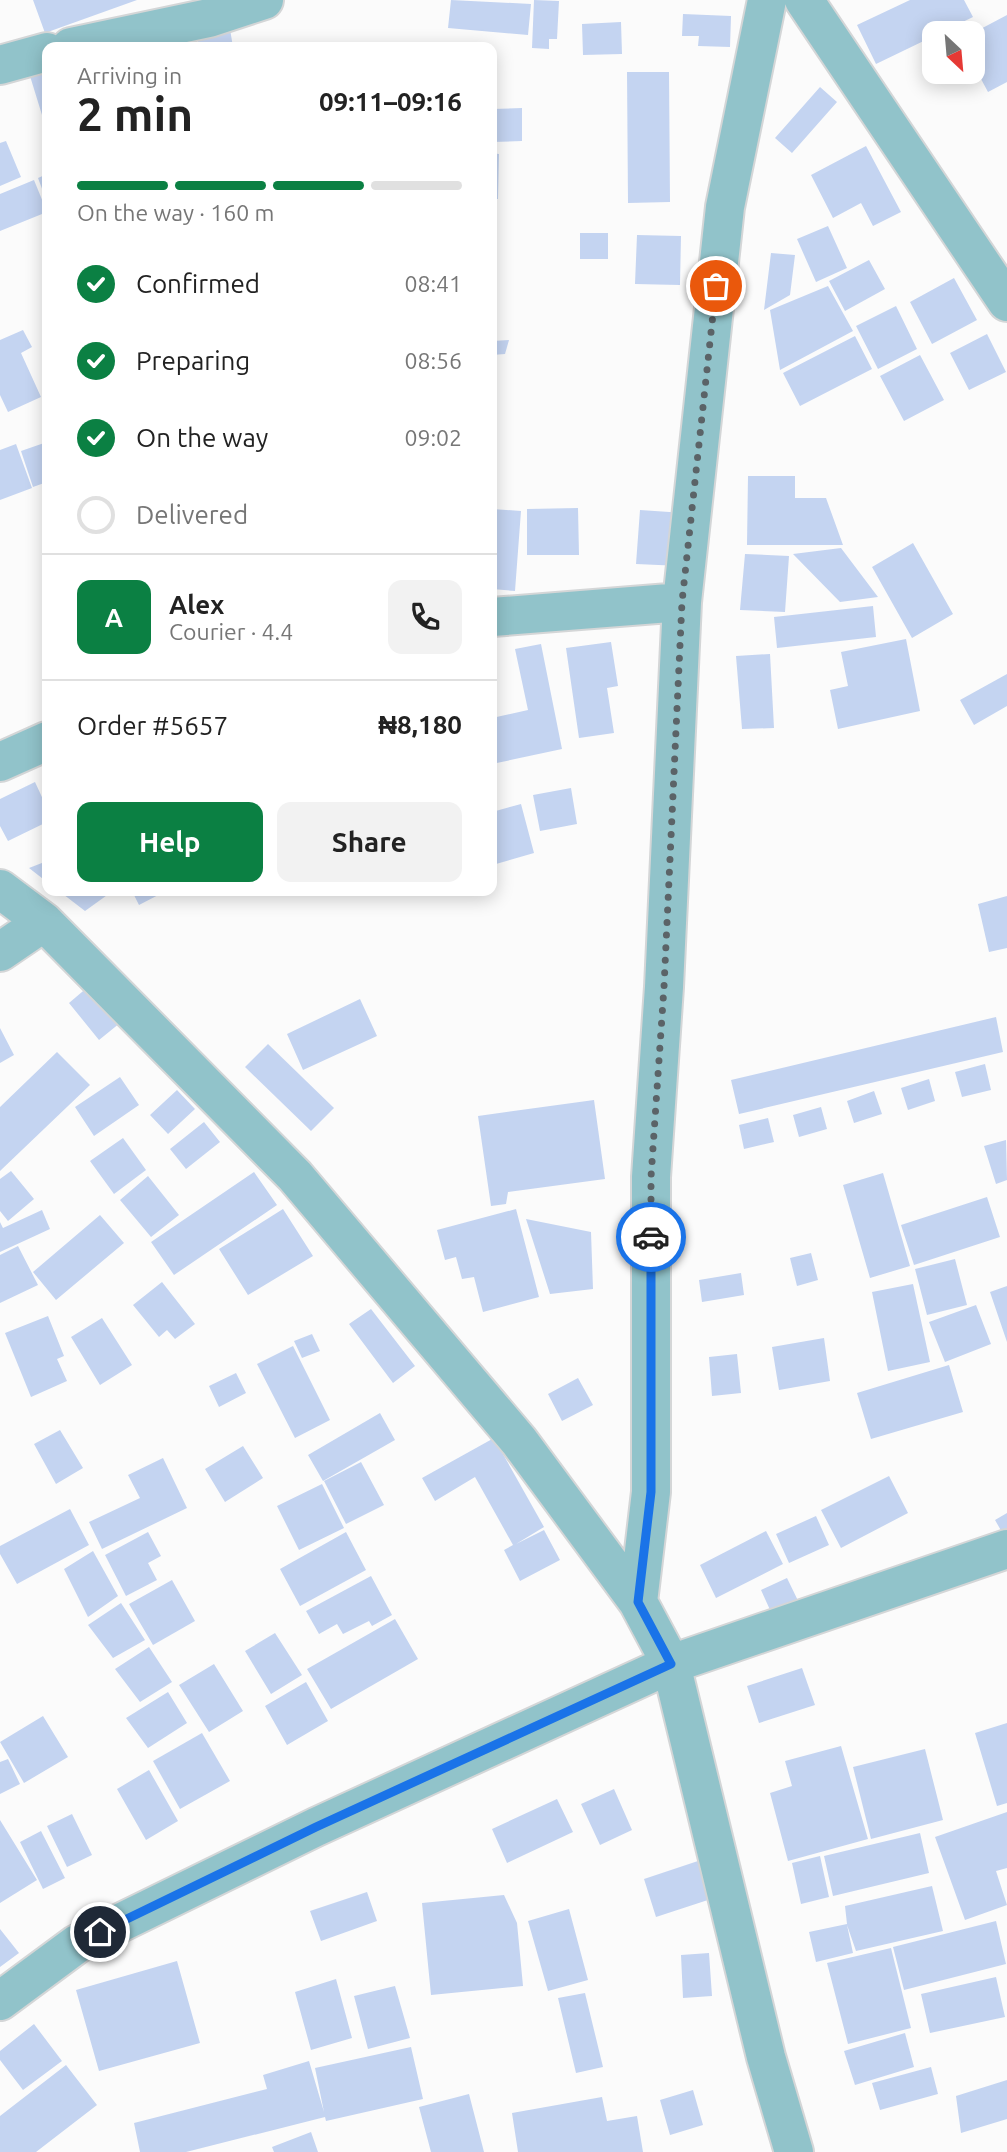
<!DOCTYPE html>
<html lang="en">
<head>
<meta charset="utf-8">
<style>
	body { margin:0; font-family:Ubuntu,sans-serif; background:#f2f2f2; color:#222; height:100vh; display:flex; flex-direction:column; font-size:26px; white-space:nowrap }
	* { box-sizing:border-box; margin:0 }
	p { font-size:23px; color:#767676 }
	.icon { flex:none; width:38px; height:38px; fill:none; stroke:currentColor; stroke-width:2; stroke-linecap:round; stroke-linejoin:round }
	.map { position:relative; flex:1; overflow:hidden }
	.sheet { position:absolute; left:42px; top:42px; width:455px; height:854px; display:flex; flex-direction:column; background:#fff; border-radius:14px; box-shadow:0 4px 18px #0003 }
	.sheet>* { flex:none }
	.needle { width:46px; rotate:154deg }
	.tools { position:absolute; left:922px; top:21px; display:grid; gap:14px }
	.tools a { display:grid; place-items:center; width:63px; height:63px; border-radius:14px; background:#fff; box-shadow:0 4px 18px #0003; font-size:35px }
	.pin { position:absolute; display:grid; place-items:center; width:60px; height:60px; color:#fff; margin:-30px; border:4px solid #fff; border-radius:50%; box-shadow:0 2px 7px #0007 }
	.courier { position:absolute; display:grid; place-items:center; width:70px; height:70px; margin:-35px; border:5px solid #1a73e8; border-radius:50%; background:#fff; color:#222; box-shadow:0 2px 9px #0007 }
	.overview em { font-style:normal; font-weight:600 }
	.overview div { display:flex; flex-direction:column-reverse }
	.overview { display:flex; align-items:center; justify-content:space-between; height:119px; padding:0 35px }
	h1 { font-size:46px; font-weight:600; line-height:52px }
	.bar { display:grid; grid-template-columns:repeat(4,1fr); gap:10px 7px; align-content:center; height:84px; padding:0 35px }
	.bar i { height:9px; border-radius:5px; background:#e0e0e0 }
	.bar .selected { background:#0b8043 }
	.bar p { grid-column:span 4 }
	.line { display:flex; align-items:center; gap:18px; padding:0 35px; border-top:2px solid #e0e0e0 }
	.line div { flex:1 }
	.round { display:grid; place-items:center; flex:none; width:74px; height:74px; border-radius:14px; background:#f2f2f2 }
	ol { padding:0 35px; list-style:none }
	li { display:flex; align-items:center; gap:21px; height:77px }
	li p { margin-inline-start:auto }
	li .icon { padding:7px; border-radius:50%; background:#0b8043; color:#fff; stroke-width:4 }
	li:last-child { color:#767676 }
	li i { width:38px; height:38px; border:4px solid #e0e0e0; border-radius:50% }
	.button { display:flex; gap:14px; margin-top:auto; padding:14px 35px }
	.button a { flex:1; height:80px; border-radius:14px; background:#0b8043; color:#fff; font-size:28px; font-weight:600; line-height:80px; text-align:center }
	.button a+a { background:#f2f2f2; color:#222 }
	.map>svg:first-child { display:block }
	.building { fill:#c4d4f1 }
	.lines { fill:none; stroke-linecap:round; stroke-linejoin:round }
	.minor-casing { stroke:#d4d6d7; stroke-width:42 }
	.minor { stroke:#91c3ca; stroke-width:38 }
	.done { stroke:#5b6367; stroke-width:7; stroke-dasharray:0 12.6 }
	.route { stroke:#1a73e8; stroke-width:9 }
</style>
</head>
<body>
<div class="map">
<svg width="1007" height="2152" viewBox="0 0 1007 2152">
	<rect width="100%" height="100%" fill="#fbfbfb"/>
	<!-- building -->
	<path class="building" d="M 33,0 L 137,0 L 45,33 Z
		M 451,0 L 531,4 L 528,35 L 448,28 Z
		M 534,0 L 559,1 L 557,39 L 549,39 L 549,49 L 532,48 Z
		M 910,0 L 964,0 L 973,17 L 940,33 L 934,33 L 934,36 L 876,64 L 857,25 Z
		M 683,14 L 731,16 L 730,47 L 698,46 L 699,36 L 682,36 Z
		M 1007,15 L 1007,82 L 988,92 L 973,64 L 973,33 Z
		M 621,22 L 622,54 L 583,55 L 582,24 Z
		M 230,29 L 233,47 L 199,47 L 197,35 Z
		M 47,71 L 47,113 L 42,115 L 30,76 Z
		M 627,72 L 669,72 L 670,202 L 628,203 Z
		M 820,87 L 837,102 L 792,153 L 775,138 Z
		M 522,108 L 522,141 L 492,142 L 492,109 Z
		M 6,141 L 21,177 L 0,186 L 0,143 Z
		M 866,146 L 901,212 L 873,226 L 861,203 L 833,218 L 811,175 Z
		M 492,153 L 499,154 L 498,199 L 492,199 Z
		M 47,174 L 47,202 L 38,178 Z
		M 34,180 L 47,212 L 0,231 L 0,194 Z
		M 828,226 L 847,268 L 816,282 L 797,239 Z
		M 580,233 L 608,233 L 608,259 L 580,259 Z
		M 637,235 L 681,236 L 680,285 L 635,284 Z
		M 771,253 L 795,255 L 790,295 L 764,310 Z
		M 869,260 L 885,289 L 845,311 L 829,281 Z
		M 954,278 L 977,320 L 932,344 L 910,302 Z
		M 828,286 L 853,331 L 780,370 L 770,310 Z
		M 896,306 L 917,349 L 878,369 L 856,326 Z
		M 23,330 L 32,347 L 21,353 L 41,397 L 8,412 L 0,395 L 0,340 Z
		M 987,334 L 1006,372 L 969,390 L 950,353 Z
		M 855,336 L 872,369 L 800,406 L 783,373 Z
		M 509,340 L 505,354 L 492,355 L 492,341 Z
		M 920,355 L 944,400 L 904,421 L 880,376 Z
		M 47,442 L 47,482 L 33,487 L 21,451 Z
		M 16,444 L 32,488 L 0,500 L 0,450 Z
		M 748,476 L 795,476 L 795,498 L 826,498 L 843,545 L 747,545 Z
		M 578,508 L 579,555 L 527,555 L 527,509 Z
		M 492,509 L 521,511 L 515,591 L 492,589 Z
		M 640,510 L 684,513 L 681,566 L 636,564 Z
		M 913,543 L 953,614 L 912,638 L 872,567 Z
		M 841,548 L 878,597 L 840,602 L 793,554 Z
		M 745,554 L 789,556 L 785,612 L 740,610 Z
		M 873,606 L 876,637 L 777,648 L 774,617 Z
		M 906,639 L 920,711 L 838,729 L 830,690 L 848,686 L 841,652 Z
		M 611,642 L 618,686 L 607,688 L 614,733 L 579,738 L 566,648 Z
		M 541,644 L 562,749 L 492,764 L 492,718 L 528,710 L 515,649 Z
		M 770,654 L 774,728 L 742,729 L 736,656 Z
		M 1007,674 L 1007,706 L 974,725 L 960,700 Z
		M 35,782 L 47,808 L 47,822 L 8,841 L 0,826 L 0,799 Z
		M 571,788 L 577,824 L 540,831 L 533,795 Z
		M 521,804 L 534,853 L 496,864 L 492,848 L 492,812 Z
		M 47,861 L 47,882 L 29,868 Z
		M 59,891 L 108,891 L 110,893 L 85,911 Z
		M 132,891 L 166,891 L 139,905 Z
		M 1007,896 L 1007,948 L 989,952 L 978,904 Z
		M 89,986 L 120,1023 L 99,1040 L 69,1003 Z
		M 360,999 L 377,1036 L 303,1070 L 287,1034 Z
		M 996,1017 L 1003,1052 L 739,1114 L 731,1080 Z
		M 0,1028 L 14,1055 L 0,1063 Z
		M 268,1044 L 334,1108 L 311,1131 L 245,1067 Z
		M 57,1052 L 90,1085 L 0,1171 L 0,1107 Z
		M 985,1064 L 991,1090 L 962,1097 L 955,1072 Z
		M 120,1077 L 139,1105 L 94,1136 L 75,1107 Z
		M 929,1079 L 935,1101 L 908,1110 L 901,1088 Z
		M 177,1090 L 195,1109 L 168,1134 L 150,1115 Z
		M 874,1091 L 882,1114 L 854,1123 L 847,1101 Z
		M 594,1100 L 605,1179 L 508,1192 L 506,1204 L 491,1206 L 478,1116 Z
		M 821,1107 L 827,1129 L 799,1137 L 793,1115 Z
		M 768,1118 L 774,1142 L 744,1149 L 739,1125 Z
		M 204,1122 L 220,1142 L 186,1169 L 170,1149 Z
		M 123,1138 L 146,1170 L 114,1194 L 90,1161 Z
		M 1006,1140 L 1007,1180 L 996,1184 L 984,1146 Z
		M 11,1171 L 34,1199 L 8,1221 L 0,1211 L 0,1179 Z
		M 254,1172 L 277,1205 L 174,1275 L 151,1242 Z
		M 883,1173 L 910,1266 L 870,1278 L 843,1185 Z
		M 148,1176 L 179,1215 L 151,1237 L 120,1200 Z
		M 987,1197 L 1000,1237 L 914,1265 L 901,1225 Z
		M 283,1209 L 313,1256 L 248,1295 L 219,1249 Z
		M 516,1209 L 539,1297 L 483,1312 L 474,1277 L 462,1279 L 456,1257 L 445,1260 L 437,1230 Z
		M 42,1210 L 50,1229 L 0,1252 L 0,1222 L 3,1228 Z
		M 100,1215 L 124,1243 L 56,1300 L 33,1272 Z
		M 526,1219 L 591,1232 L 593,1289 L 550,1294 Z
		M 18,1246 L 38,1285 L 0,1303 L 0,1255 Z
		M 811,1253 L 818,1280 L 797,1286 L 790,1258 Z
		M 955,1259 L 967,1305 L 927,1315 L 915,1269 Z
		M 741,1273 L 744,1295 L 702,1302 L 699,1280 Z
		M 162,1282 L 195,1324 L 175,1339 L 167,1330 L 159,1337 L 133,1305 Z
		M 913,1284 L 930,1362 L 888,1371 L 872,1292 Z
		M 1007,1286 L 1007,1342 L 990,1292 Z
		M 976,1305 L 991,1344 L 945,1362 L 929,1322 Z
		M 371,1309 L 415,1366 L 393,1383 L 349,1324 Z
		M 48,1316 L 64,1356 L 57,1359 L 67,1381 L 31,1397 L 5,1333 Z
		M 102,1318 L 132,1365 L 100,1385 L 71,1337 Z
		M 312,1334 L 320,1351 L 302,1358 L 294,1341 Z
		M 824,1338 L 830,1381 L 779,1390 L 772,1347 Z
		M 293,1346 L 330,1420 L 295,1438 L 257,1364 Z
		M 737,1354 L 741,1393 L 712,1396 L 709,1357 Z
		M 949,1365 L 963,1412 L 871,1439 L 857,1393 Z
		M 236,1373 L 246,1393 L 219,1407 L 209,1386 Z
		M 578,1378 L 593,1405 L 562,1421 L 548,1394 Z
		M 380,1413 L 395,1440 L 323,1481 L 308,1455 Z
		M 60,1430 L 83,1468 L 56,1484 L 34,1444 Z
		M 494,1438 L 544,1527 L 516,1544 L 544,1530 L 560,1560 L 520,1581 L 504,1550 L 513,1545 L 475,1477 L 435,1501 L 422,1478 Z
		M 243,1446 L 263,1478 L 225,1502 L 205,1469 Z
		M 163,1458 L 187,1508 L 102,1549 L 89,1522 L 140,1498 L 128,1475 Z
		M 361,1462 L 384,1505 L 346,1524 L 324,1481 Z
		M 889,1476 L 908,1513 L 841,1548 L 821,1510 Z
		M 322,1484 L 344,1528 L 299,1550 L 277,1506 Z
		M 70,1509 L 89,1545 L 17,1584 L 0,1554 L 0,1546 Z
		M 1007,1513 L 1007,1541 L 995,1520 Z
		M 816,1516 L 829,1545 L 789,1563 L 776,1534 Z
		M 766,1531 L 783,1564 L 716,1598 L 700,1565 Z
		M 148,1532 L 161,1556 L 148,1563 L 157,1580 L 126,1596 L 105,1555 Z
		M 346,1532 L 366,1570 L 300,1606 L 280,1569 Z
		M 93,1551 L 118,1596 L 88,1617 L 64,1569 Z
		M 371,1576 L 392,1615 L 372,1626 L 369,1621 L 343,1634 L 337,1624 L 319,1634 L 306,1611 Z
		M 787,1578 L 803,1611 L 776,1623 L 761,1590 Z
		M 172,1580 L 195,1621 L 153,1645 L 129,1604 Z
		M 121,1603 L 145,1640 L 113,1658 L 88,1625 Z
		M 395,1619 L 418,1659 L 331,1709 L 307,1669 Z
		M 275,1633 L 302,1675 L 271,1694 L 245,1651 Z
		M 149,1647 L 172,1682 L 140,1702 L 115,1669 Z
		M 214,1664 L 243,1711 L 209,1732 L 179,1685 Z
		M 802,1668 L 815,1705 L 759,1723 L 747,1686 Z
		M 306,1682 L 328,1721 L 287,1745 L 265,1706 Z
		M 168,1692 L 187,1723 L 148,1748 L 126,1718 Z
		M 43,1716 L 68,1757 L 24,1783 L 0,1742 Z
		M 1007,1723 L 1007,1803 L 997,1806 L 975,1733 Z
		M 202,1733 L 230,1781 L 180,1809 L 153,1761 Z
		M 841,1746 L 868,1839 L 788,1861 L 770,1793 L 792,1786 L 785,1761 Z
		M 925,1749 L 943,1820 L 871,1839 L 853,1767 Z
		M 8,1759 L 20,1784 L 0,1794 L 0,1762 Z
		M 149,1770 L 178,1821 L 146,1840 L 117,1789 Z
		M 614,1789 L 632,1830 L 600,1845 L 581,1804 Z
		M 557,1799 L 573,1832 L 507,1863 L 492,1829 Z
		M 1007,1812 L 1007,1868 L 996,1871 L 1007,1905 L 965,1920 L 935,1837 Z
		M 72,1814 L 92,1855 L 67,1867 L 47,1826 Z
		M 0,1820 L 37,1880 L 0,1903 Z
		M 41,1831 L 65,1878 L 43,1889 L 20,1842 Z
		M 920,1833 L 929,1873 L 833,1896 L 824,1856 Z
		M 820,1856 L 829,1897 L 801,1904 L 792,1863 Z
		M 701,1860 L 714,1898 L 656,1917 L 644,1879 Z
		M 932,1886 L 943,1931 L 856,1951 L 847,1925 L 853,1953 L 816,1962 L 809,1932 L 847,1924 L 845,1906 Z
		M 367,1892 L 377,1921 L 321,1941 L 310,1911 Z
		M 504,1895 L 517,1923 L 523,1986 L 431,1995 L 422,1903 Z
		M 569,1909 L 588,1980 L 548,1991 L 528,1921 Z
		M 996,1921 L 1006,1964 L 904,1990 L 893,1947 Z
		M 0,1929 L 19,1953 L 0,1967 Z
		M 891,1948 L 911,2028 L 848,2044 L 827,1963 Z
		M 709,1953 L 712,1996 L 683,1998 L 681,1955 Z
		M 177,1961 L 200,2043 L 99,2071 L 76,1990 Z
		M 996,1977 L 1005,2017 L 930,2033 L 921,1994 Z
		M 336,1979 L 352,2038 L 311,2050 L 295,1992 Z
		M 395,1986 L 410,2038 L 368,2049 L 354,1996 Z
		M 585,1993 L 603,2067 L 576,2073 L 558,1998 Z
		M 34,2024 L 62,2061 L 23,2090 L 0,2060 L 0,2051 Z
		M 905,2033 L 914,2067 L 855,2085 L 844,2051 Z
		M 411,2047 L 423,2099 L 326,2121 L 325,2117 L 186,2152 L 140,2152 L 134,2123 L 267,2089 L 263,2075 L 309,2061 L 324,2112 L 315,2068 Z
		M 66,2065 L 97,2105 L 36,2152 L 0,2152 L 0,2116 Z
		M 931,2067 L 938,2094 L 880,2110 L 872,2083 Z
		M 1007,2080 L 1007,2119 L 961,2133 L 956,2096 Z
		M 693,2090 L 703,2125 L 670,2135 L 660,2100 Z
		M 469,2094 L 484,2152 L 431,2152 L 419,2107 Z
		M 602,2097 L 607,2121 L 637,2116 L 643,2152 L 518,2152 L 512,2113 Z
		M 311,2132 L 318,2152 L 274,2152 L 272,2147 Z"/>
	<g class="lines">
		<defs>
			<path id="minor" d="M 804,0 L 1007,302
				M 71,47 L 209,18 L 264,0
				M 0,65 L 47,52
				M 492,617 L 682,602
				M 0,762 L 47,741
				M 0,889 L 44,922 L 295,1176 L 519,1441 L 638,1602 L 671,1664 L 766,2057 L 794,2152
				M 0,952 L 44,922
				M 638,1602 L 651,1492 L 651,1177 L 664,987 L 682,602 L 725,207 L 767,0
				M 0,2001 L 77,1944 L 316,1827 L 671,1664 L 1007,1549"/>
		</defs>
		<!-- minor casing -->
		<use href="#minor" class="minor-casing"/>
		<!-- minor -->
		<use href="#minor" class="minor"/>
	</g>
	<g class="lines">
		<!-- done -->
		<path class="done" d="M 651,1237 L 651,1177 L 664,987 L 682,602 L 716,286"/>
		<!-- route -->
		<path class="route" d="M 100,1932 L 316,1827 L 671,1664 L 638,1602 L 651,1492 L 651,1237"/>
	</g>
</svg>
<div class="tools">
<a><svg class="needle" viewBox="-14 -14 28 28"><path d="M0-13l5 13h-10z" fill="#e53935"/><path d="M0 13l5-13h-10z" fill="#767676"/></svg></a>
</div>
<div class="pin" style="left:716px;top:286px;background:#ea580c"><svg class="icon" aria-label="bag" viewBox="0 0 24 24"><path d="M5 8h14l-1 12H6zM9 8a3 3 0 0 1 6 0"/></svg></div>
<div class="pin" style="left:100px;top:1932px;background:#1f2937"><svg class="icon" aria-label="home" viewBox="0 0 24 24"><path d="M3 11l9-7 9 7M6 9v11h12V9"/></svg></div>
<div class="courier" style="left:651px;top:1237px"><svg class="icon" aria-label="car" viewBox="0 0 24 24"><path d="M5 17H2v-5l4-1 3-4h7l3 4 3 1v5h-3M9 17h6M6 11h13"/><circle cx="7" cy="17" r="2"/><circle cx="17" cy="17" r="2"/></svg></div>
<section class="sheet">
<div class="overview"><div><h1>2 min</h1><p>Arriving in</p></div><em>09:11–09:16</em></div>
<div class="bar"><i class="selected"></i><i class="selected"></i><i class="selected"></i><i></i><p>On the way · 160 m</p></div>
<ol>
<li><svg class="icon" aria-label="check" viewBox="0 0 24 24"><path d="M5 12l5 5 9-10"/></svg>Confirmed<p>08:41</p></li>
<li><svg class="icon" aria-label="check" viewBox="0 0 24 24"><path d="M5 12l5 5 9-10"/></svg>Preparing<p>08:56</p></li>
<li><svg class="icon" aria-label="check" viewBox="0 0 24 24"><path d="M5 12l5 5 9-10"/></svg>On the way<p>09:02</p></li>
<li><i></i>Delivered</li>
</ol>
<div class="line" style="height:126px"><b class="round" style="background:#0b8043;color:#fff">A</b><div><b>Alex</b><p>Courier · 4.4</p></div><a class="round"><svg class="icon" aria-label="phone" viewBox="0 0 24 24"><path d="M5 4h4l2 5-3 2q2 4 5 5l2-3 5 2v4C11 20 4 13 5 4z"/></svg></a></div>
<div class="line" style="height:91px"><div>Order #5657</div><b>₦8,180</b></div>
<div class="button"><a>Help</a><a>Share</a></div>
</section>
</div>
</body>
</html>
